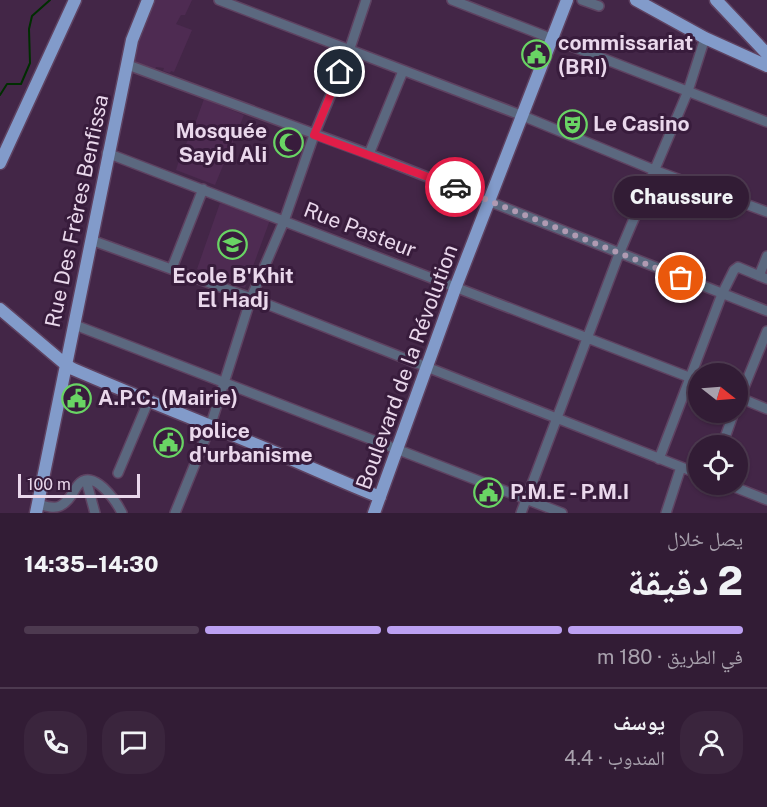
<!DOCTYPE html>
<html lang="ar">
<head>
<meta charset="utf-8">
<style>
	body { margin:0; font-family:"Public Sans","Noto Naskh Arabic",sans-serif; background:#3a253d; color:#f1f3f6; direction:rtl; height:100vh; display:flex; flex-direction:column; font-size:22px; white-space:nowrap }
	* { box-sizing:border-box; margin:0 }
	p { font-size:20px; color:#a8a1ad }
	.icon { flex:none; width:33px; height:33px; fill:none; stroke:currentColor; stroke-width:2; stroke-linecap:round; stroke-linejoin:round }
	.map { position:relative; height:513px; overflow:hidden; direction:ltr }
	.details { display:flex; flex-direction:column; background:#321c35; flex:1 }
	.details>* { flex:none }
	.needle { width:39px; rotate:107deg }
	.buttons { position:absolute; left:688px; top:363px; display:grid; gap:12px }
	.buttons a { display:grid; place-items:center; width:60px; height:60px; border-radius:50%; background:#321c35; box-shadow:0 2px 4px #0004,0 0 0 2px #4d3a50; font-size:30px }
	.scale { position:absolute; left:18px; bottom:15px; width:122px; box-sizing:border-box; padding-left:6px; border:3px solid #ead8ec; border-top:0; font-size:16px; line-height:21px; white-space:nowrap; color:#ead8ec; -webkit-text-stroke:4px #381c3c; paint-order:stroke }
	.pin { position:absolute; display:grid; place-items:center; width:51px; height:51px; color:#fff; margin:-26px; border:3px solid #fff; border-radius:50%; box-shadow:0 2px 6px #0007 }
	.courier { position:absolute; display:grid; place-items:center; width:60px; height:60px; margin:-30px; border:4px solid #e11d48; border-radius:50%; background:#fff; color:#222; box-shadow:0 2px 8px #0007 }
	.bubble { position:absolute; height:42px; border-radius:21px; background:#321c35; box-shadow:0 2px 4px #0004,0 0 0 2px #4d3a50; font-size:20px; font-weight:800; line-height:42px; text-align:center; direction:rtl }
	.head em { font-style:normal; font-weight:800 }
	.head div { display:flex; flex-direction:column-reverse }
	.head { display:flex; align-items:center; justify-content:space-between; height:102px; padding:0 24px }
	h1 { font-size:39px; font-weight:800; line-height:45px }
	.bar { display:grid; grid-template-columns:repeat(4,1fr); gap:9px 6px; align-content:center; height:72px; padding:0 24px }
	.bar i { height:8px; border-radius:4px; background:#4d3a50 }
	.bar .selected { background:#bca0f2 }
	.bar p { grid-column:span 4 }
	.line { display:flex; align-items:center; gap:15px; padding:0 24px; border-top:2px solid #4d3a50 }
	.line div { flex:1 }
	.round { display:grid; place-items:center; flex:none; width:63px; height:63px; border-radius:24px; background:#3a253d }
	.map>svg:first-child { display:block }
	.built { fill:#4e2b52 }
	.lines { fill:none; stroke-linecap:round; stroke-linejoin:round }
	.stream { stroke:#002e01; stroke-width:2 }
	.minor-casing { stroke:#5e4261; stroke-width:12 }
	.major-casing { stroke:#5e4261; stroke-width:15 }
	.minor { stroke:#5b687f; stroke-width:9 }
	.major { stroke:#829bca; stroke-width:12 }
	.done { stroke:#b09ab2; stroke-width:6; stroke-dasharray:0 10.8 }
	.route { stroke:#e11d48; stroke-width:8 }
	.labels { text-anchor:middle; stroke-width:6; stroke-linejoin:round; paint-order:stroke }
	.poi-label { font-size:21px; font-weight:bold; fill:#ead8ec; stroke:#381c3c; text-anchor:start }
	.street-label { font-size:21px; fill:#ead8ec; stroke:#381c3c }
</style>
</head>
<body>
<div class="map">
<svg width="767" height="513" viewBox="0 0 767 513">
	<rect width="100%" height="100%" fill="#432647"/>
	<!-- built -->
	<path class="built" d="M 154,0 L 192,0 L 185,15 L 181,15 L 176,24 L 192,30 L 174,72 L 171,71 L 170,73 L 163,71 L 164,68 L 156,67 L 154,71 L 134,64 L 139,25 Z
		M 204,99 L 244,115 L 215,185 L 176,170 L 182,151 L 191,135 Z
		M 220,203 L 270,220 L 245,288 L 197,269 Z"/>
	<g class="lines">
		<!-- stream -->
		<path class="stream" d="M 0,95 L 7,84 L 21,84 L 30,63 L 29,29 L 32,16 L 50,0"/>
		<defs>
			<path id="minor" d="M 219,0 L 523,116 L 654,170 L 767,212
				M 452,0 L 767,122
				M 582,0 L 599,6
				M 128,65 L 369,154 L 767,311
				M 107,153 L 699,381
				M 369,154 L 403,71
				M 91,240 L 251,298 L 699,474
				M 172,268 L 203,189
				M 759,276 L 767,256
				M 75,325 L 562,513
				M 738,397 L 767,409
				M 738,402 L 767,331
				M 722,446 L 734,412
				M 659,459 L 722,294 L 734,270 L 738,267 L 767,279
				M 118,473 L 148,402
				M 86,480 L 95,513
				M 727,484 L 767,500
				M 38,504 C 45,506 54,509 60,506 C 70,501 72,493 78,485 C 93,467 116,501 122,513
				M 175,513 L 210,427 L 251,298 L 284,221 L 314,135 L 349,51 L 366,0
				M 521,513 L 619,254 L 688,91 L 705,38
				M 666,513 L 681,467"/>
			<path id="major" d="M 636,0 L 705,38 L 767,66
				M 716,0 L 767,54
				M 0,163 L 75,0
				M 0,309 L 65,364 L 73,369 C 140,398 207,424 274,452 C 310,467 344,483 380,497
				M 36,513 L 132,40 L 148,0
				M 374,513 L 456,286 L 567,0"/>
		</defs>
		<!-- minor casing -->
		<use href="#minor" class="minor-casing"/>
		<!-- major casing -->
		<use href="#major" class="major-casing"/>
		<!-- minor -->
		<use href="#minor" class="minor"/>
		<!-- major -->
		<use href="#major" class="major"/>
	</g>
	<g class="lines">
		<!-- done -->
		<path class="done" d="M 455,187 L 681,278"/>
		<!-- route -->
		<path class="route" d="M 340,72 L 314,135 L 455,187"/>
	</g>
	<!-- icons -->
	<defs>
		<symbol id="civic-ring" viewBox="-11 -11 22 22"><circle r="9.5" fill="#381c3c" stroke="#69d464" stroke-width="1.5"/><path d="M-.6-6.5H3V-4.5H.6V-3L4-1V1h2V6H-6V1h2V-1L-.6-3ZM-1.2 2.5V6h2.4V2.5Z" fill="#69d464"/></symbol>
		<symbol id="theatre-ring" viewBox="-11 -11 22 22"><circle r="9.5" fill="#381c3c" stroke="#69d464" stroke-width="1.5"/><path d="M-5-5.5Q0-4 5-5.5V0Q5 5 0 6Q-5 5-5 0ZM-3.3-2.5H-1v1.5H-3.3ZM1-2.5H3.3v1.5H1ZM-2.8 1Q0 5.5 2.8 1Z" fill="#69d464"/></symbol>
		<symbol id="mosque-ring" viewBox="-11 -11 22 22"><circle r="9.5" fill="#381c3c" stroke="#69d464" stroke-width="1.5"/><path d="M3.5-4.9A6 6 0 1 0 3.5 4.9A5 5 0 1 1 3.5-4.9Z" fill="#69d464"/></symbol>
		<symbol id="school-ring" viewBox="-11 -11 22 22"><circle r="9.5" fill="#381c3c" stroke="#69d464" stroke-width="1.5"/><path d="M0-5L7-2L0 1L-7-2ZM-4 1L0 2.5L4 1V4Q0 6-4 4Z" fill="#69d464"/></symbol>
	</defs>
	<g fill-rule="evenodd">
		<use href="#civic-ring" x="520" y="38" width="33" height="33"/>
		<use href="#theatre-ring" x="556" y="108" width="33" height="33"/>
		<use href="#mosque-ring" x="272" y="126" width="33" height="33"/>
		<use href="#school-ring" x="216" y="228" width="33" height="33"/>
		<use href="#civic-ring" x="60" y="382" width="33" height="33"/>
		<use href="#civic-ring" x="152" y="426" width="33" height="33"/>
		<use href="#civic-ring" x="472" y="476" width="33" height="33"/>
	</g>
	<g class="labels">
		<!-- poi labels -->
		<g class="poi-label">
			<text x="558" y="50">commissariat<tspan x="558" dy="24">(BRI)</tspan></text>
			<text x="593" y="131">Le Casino</text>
			<text x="267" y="138" text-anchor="end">Mosquée<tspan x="267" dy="24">Sayid Ali</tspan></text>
			<text x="233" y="283" text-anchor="middle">Ecole B'Khit<tspan x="233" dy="24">El Hadj</tspan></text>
			<text x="98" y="405">A.P.C. (Mairie)</text>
			<text x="189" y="438">police<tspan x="189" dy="24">d'urbanisme</tspan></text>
			<text x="510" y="499">P.M.E - P.M.I</text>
		</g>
		<!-- street labels -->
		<g class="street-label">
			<text transform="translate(77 211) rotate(-78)" y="7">Rue Des Frères Benfissa</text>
			<text transform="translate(360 230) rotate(21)" y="7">Rue Pasteur</text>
			<text transform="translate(407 367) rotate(-70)" y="7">Boulevard de la Révolution</text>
		</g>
	</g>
</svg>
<div class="buttons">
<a><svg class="needle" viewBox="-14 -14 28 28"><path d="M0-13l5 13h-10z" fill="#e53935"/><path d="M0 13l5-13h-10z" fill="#a8a1ad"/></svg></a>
<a><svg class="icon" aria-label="locate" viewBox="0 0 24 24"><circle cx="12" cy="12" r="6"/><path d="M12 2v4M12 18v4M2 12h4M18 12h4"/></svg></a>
</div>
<div class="scale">100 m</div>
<div class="pin" style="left:681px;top:278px;background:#ea580c"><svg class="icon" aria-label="bag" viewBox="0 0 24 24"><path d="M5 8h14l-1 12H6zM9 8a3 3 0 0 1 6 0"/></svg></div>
<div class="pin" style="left:340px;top:72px;background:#1f2937"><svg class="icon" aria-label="home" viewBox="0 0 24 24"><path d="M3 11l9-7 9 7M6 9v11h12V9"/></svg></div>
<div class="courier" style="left:455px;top:187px"><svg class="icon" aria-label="car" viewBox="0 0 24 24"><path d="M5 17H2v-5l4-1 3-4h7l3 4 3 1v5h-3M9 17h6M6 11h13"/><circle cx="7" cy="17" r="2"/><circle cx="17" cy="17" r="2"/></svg></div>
<div class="bubble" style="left:614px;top:176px;width:135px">Chaussure</div>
</div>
<section class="details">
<div class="head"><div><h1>2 دقيقة</h1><p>يصل خلال</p></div><em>14:30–14:35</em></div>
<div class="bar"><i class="selected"></i><i class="selected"></i><i class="selected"></i><i></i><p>في الطريق · 180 m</p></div>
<div class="line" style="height:108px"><a class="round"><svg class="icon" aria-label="person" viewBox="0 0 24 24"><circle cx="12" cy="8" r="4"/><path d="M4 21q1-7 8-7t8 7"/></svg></a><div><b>يوسف</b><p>المندوب · 4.4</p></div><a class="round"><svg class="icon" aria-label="chat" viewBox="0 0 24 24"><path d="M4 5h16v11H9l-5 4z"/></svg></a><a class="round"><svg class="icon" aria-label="phone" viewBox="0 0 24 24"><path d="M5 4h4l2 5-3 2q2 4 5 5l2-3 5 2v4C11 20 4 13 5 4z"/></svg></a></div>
</section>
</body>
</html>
